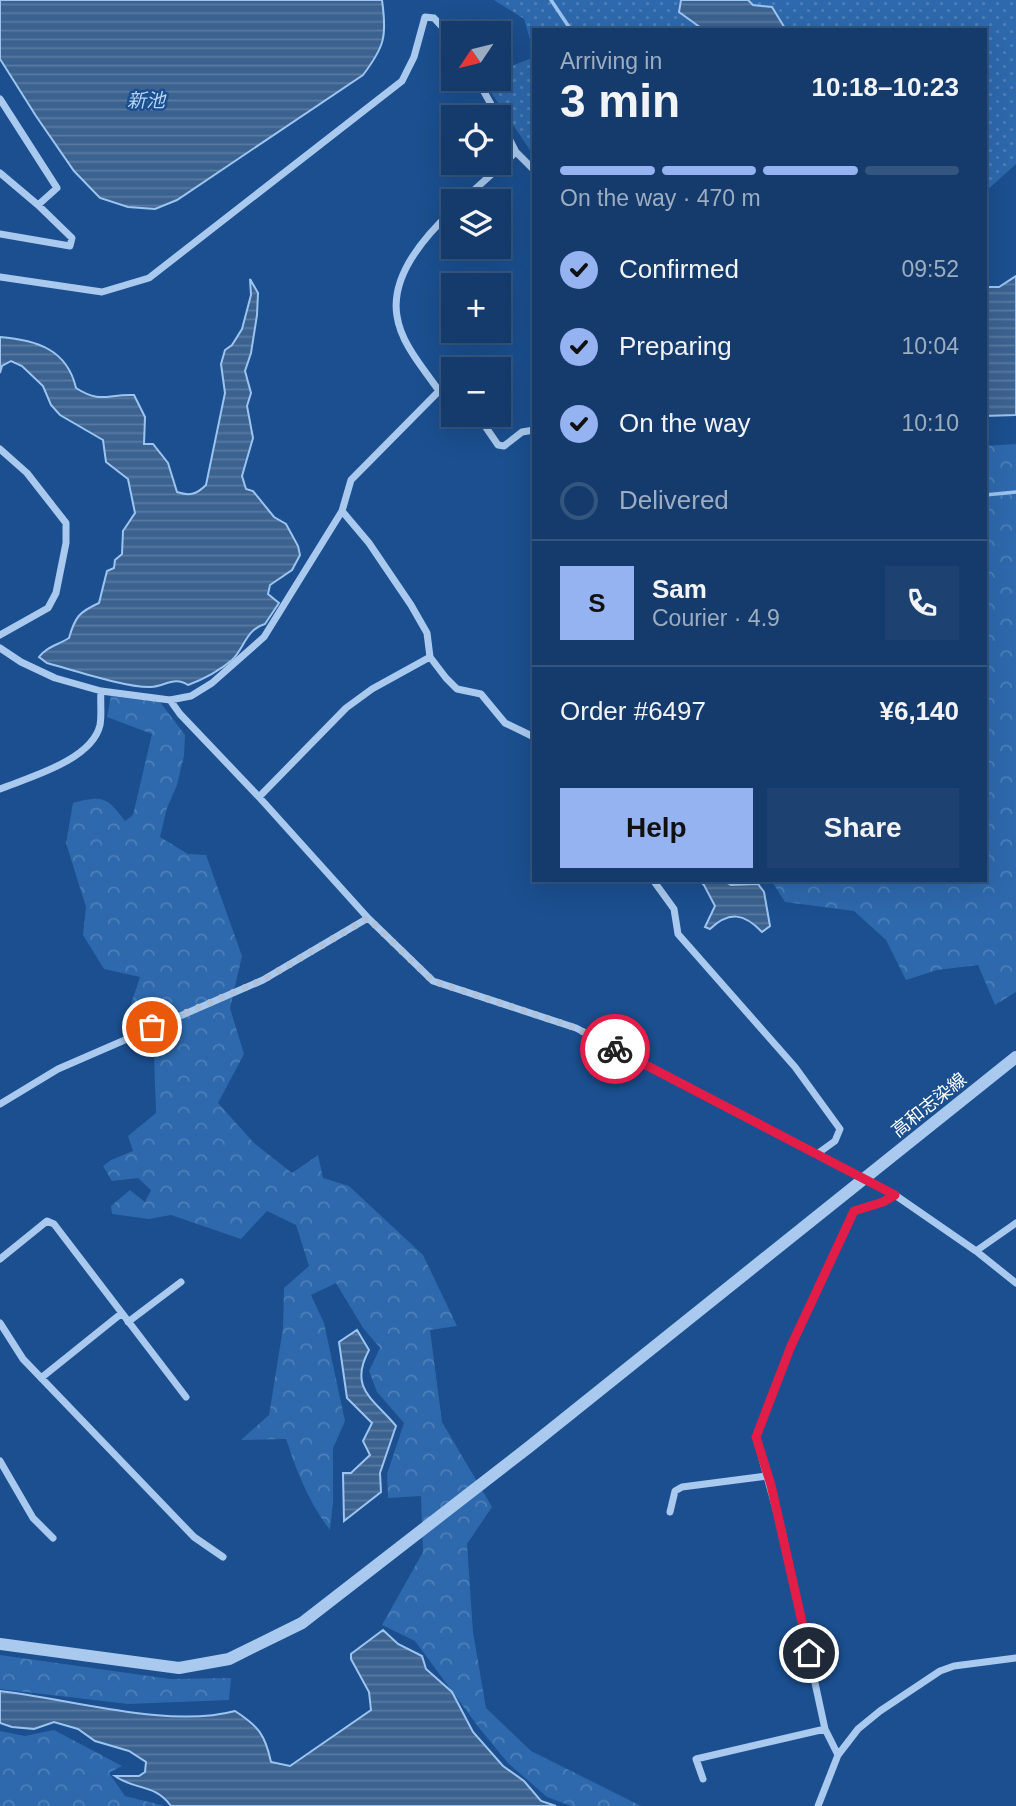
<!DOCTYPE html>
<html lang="en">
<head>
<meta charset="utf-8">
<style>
	body { margin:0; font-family:Helvetica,"Noto Sans JP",sans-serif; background:#1d4271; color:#f1f3f6; height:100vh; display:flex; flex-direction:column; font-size:26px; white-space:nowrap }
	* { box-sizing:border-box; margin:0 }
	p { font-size:23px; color:#9dadc1 }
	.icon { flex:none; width:38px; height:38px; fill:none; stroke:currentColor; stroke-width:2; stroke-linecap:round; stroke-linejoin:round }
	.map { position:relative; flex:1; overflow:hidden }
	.panel { position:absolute; left:532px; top:28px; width:455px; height:854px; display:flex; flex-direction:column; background:#143b6b; border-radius:0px; box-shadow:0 7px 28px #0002,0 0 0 2px #33557e }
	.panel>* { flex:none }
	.needle { width:46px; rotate:235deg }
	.fabs { position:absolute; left:441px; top:21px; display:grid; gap:14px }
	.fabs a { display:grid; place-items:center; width:70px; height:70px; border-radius:0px; background:#143b6b; box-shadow:0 7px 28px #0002,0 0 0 2px #33557e; font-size:35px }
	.pin { position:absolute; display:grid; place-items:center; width:60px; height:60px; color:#fff; margin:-30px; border:4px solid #fff; border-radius:50%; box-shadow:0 2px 7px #0007 }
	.courier { position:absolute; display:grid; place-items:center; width:70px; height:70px; margin:-35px; border:5px solid #e11d48; border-radius:50%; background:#fff; color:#222; box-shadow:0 2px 9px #0007 }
	.headline em { font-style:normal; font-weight:800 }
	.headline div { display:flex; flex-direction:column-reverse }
	.headline { display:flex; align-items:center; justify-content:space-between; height:119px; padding:0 28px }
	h1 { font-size:46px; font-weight:800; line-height:52px }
	.bar { display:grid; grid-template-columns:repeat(4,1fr); gap:10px 7px; align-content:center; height:84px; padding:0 28px }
	.bar i { height:9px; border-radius:5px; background:#33557e }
	.bar .active { background:#95b2f1 }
	.bar p { grid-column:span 4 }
	.line { display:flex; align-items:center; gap:18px; padding:0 28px; border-top:2px solid #33557e }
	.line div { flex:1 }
	.round { display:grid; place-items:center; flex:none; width:74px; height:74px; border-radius:0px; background:#1d4271 }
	ol { padding:0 28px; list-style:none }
	li { display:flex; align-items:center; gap:21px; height:77px }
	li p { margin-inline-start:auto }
	li .icon { padding:7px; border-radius:50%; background:#95b2f1; color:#111; stroke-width:4 }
	li:last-child { color:#9dadc1 }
	li i { width:38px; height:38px; border:4px solid #33557e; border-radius:50% }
	.cta { display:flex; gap:14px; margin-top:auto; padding:14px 28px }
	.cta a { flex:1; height:80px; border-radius:0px; background:#95b2f1; color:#111; font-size:28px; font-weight:800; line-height:80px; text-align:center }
	.cta a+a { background:#1d4271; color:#f1f3f6 }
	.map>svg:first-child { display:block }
	.green { fill:url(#green-dots) }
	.forest { fill:url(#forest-crowns) }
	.water { fill:url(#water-rules); stroke:#9cc4f0; stroke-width:2 }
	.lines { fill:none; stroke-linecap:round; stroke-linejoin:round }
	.stream { stroke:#9cc4f0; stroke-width:3.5 }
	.minor { stroke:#a9c9ee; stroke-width:7 }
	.tertiary { stroke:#a9c9ee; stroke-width:12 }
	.done { stroke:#afc1d8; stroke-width:7; stroke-dasharray:0 12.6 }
	.route { stroke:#e11d48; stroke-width:9 }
	.labels { text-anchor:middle; stroke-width:5; stroke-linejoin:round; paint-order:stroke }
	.street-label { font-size:18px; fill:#fff; stroke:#1b4f8f }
	.water-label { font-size:19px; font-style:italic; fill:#b5d3f5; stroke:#1b4f8f }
</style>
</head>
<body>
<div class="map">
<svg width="1016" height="1806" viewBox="0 0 1016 1806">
	<defs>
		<pattern id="green-dots" width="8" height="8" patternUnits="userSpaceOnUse" patternTransform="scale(1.75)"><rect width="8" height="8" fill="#2e69ad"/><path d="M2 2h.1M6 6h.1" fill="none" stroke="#4d80b9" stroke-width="1.8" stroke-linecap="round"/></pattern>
		<pattern id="forest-crowns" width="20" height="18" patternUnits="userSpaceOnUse" patternTransform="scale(1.75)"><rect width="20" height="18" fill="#2e69ad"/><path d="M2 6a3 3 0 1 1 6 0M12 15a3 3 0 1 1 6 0" fill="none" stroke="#4d80b9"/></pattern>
		<pattern id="water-rules" width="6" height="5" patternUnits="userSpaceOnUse" patternTransform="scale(1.75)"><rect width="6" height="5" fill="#3c6290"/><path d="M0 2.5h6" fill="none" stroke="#597aa1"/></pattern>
	</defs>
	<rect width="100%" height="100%" fill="#1b4f8f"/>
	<!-- green -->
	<path class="green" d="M 494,0 L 1016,0 L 1016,164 L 985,192 L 985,30 L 534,30 L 534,53 L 524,19 Z
		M 534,57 L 534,156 L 482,79 L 499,79 L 499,71 Z"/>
	<!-- forest -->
	<path class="forest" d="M 1016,444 L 1016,992 L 995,1005 L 978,965 L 937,970 L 906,980 L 886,940 L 854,911 L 785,902 L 771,880 L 985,880 L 985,446 Z
		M 111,696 L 160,702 L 185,735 L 184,756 L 177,785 L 167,808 L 160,837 L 188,854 L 206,855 L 242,956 L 230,1008 L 244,1054 L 218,1103 L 254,1143 L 292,1173 L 318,1155 L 323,1178 L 349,1186 L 423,1255 L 457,1326 L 430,1330 L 442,1422 L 492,1507 L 467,1544 L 473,1632 L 486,1708 L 531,1751 L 641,1806 L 571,1806 L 547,1797 L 508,1763 L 480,1729 L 415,1641 L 382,1625 L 423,1552 L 421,1496 L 388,1498 L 387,1474 L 404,1423 L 377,1392 L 369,1371 L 380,1348 L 363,1328 L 336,1283 L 311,1295 L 324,1323 L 345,1421 L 333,1448 L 333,1502 L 330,1530 C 309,1503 297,1472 286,1439 L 241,1440 L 269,1415 L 283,1328 L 284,1288 L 309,1266 L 296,1225 L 267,1211 L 241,1239 L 171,1215 L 149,1219 L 112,1214 L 111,1206 L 130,1190 L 145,1202 L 151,1190 L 138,1178 L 112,1181 L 103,1166 L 111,1160 L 133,1151 L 128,1136 L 156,1113 L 154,1055 L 131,1004 L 140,977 L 104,969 L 83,935 L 86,907 L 66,843 L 73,803 C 103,795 107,797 125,821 L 133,815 L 152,734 L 107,717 Z
		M 0,1655 L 170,1679 L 231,1678 L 229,1700 L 128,1704 L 0,1689 Z
		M 54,1730 L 122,1766 L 109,1773 L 125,1796 L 165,1806 L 0,1806 L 0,1731 L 25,1736 Z"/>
	<!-- water -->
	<path class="water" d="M 0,0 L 382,0 C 387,36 385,46 363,75 L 177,200 L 155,209 L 128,207 L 100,198 L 74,171 L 36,116 L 0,59 Z
		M 681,0 L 748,0 L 753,5 L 772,7 L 786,30 L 704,30 L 679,12 Z
		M 1016,276 L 1016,415 L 985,416 L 985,287 L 999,287 Z
		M 250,279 L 258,293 L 257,315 L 251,353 L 245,371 L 251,393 L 247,406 L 253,438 L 242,476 L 246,489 L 253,491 L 274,517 L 286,524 L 298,546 L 300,555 L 292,570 L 270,585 L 268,594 L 279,603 L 265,624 C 246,629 244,649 232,660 C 219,671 204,679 188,685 C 175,676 165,686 151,687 C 127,688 73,670 47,663 L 39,657 C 46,647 58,645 69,638 C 75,617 79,612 99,603 L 107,571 L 114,568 L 115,560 L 122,554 L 123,531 L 135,513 L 128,479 L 106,462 L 103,440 L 60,415 L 51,405 L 43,386 L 22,366 L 11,361 L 2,366 L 0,373 L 0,337 C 36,340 67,349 76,388 C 101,404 107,394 134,395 L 145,417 L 144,444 L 153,444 L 168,463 L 177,492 C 189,496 196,495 206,485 L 225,393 L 221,364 L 225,350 L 232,345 L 242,329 L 251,295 Z
		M 699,880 L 722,880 L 731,885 L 758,884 L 764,892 L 770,926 L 762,932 C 744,913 729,911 710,929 L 705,927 L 715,906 L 704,885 Z
		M 357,1330 L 369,1350 C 348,1389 374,1399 396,1426 L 380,1473 L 381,1492 L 344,1521 L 343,1473 L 351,1473 L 370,1455 L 363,1441 L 372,1423 L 347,1398 L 339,1342 Z
		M 383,1630 L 398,1644 L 422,1656 L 426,1669 L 452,1692 L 473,1732 L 503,1766 L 524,1781 L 541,1801 L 556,1806 L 171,1806 C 154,1783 136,1791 115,1776 L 139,1776 L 145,1772 L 146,1762 L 129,1751 L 95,1741 L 78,1729 L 54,1722 L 34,1729 L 12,1727 L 0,1723 L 0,1691 C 70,1699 169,1729 235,1711 C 258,1726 265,1734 271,1762 L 290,1766 L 371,1710 L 369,1692 L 351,1659 L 351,1654 Z"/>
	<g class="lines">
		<!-- stream -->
		<path class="stream" d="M 551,0 L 571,30
			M 985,495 L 1016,492"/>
		<!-- minor -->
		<path class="minor" d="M 477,79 L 498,117
			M 0,99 L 57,188 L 38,205
			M 516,152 L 534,170
			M 0,173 L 38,205 L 72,238 L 70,246 L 0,234
			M 462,201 L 516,152 L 499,119
			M 0,277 L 102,292 L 149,278 L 402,81 L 414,57 L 425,17 L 434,18 L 453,39
			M 439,391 L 453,399
			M 472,415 L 485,426 L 498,445 L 504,446 L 522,432 L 534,430
			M 0,449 L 27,473 L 66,523 L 66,543 L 56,593 L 48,608 L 0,635
			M 342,511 L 369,543 L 411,605 L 427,633 L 430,657 L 446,678 L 457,689 L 481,694 L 505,723 L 534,737
			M 0,648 L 21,662 L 55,678 L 101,691 L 170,700 L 191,696 L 212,683 L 264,637 L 342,511 L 351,480 L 439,391 C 424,369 401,344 397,316 C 390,275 426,235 453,210
			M 170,700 L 180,714 L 259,797 L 368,918 L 433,981 L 576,1028 L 895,1195 L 976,1251 L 1016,1283
			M 0,789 C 30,777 92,760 100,725 C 102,714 100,702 101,691
			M 259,797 L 346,708 L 372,689 L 430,657
			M 653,880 L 674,909 L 678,934 L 795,1067 L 840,1129 L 835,1141 L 817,1154
			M 0,1104 L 58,1069 L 263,980 L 368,918
			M 976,1251 L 1016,1223
			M 0,1259 L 47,1221 L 54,1224 L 186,1397
			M 128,1322 L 181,1282
			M 0,1323 L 23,1359 L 194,1537 L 223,1557
			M 41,1378 L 122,1313
			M 0,1461 L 33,1518 L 53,1538
			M 670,1512 L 675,1491 L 682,1487 L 767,1476
			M 838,1755 L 825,1729 L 782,1531 L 756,1437 L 791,1346 L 854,1211 L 883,1202 L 895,1195
			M 703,1779 L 696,1759 L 825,1729
			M 818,1806 L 838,1755 L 858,1729 L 880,1711 L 940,1671 L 954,1666 L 1016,1658"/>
		<!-- tertiary -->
		<path class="tertiary" d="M 0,1644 L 179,1668 L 229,1659 L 302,1623 L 529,1447 L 1016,1057"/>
	</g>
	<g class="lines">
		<!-- done -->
		<path class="done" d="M 152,1027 L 263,980 L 368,918 L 433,981 L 576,1028 L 615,1049"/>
		<!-- route -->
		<path class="route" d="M 615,1049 L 895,1195 L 883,1202 L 854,1211 L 791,1346 L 756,1437 L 771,1485 L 809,1653"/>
	</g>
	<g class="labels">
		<!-- street labels -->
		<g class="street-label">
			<text transform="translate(929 1105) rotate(-39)" y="6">高和志染線</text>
		</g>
		<!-- water labels -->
		<g class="water-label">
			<text x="146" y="107">新池</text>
		</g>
	</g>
</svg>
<div class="fabs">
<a><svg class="needle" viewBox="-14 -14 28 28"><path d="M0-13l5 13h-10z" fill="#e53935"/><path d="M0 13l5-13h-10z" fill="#9dadc1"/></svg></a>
<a><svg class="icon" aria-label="locate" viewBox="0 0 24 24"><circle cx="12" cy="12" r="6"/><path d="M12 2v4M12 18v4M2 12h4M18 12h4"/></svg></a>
<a><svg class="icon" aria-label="layers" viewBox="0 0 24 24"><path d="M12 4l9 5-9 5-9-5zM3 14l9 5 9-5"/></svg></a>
<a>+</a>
<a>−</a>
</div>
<div class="pin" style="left:152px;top:1027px;background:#ea580c"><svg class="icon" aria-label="bag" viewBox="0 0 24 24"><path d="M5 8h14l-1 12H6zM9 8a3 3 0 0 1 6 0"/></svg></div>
<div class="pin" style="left:809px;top:1653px;background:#1f2937"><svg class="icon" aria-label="home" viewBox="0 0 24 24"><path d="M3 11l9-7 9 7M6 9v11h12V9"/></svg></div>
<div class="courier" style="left:615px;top:1049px"><svg class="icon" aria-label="bike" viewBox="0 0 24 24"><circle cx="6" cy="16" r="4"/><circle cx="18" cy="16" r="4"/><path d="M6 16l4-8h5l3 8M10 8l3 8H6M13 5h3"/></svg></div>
<section class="panel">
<div class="headline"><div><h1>3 min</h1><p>Arriving in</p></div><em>10:18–10:23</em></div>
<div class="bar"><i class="active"></i><i class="active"></i><i class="active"></i><i></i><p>On the way · 470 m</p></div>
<ol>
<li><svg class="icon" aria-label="check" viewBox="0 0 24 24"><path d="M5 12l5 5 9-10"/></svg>Confirmed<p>09:52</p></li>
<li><svg class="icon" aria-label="check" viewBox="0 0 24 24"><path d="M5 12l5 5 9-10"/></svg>Preparing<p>10:04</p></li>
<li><svg class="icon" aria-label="check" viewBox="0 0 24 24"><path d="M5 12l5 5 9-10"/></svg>On the way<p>10:10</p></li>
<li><i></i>Delivered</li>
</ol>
<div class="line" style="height:126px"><b class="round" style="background:#95b2f1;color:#111">S</b><div><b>Sam</b><p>Courier · 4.9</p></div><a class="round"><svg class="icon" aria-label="phone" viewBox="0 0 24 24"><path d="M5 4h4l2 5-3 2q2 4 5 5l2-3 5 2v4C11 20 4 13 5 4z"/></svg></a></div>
<div class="line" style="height:91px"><div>Order #6497</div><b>¥6,140</b></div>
<div class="cta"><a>Help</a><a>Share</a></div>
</section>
</div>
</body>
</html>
